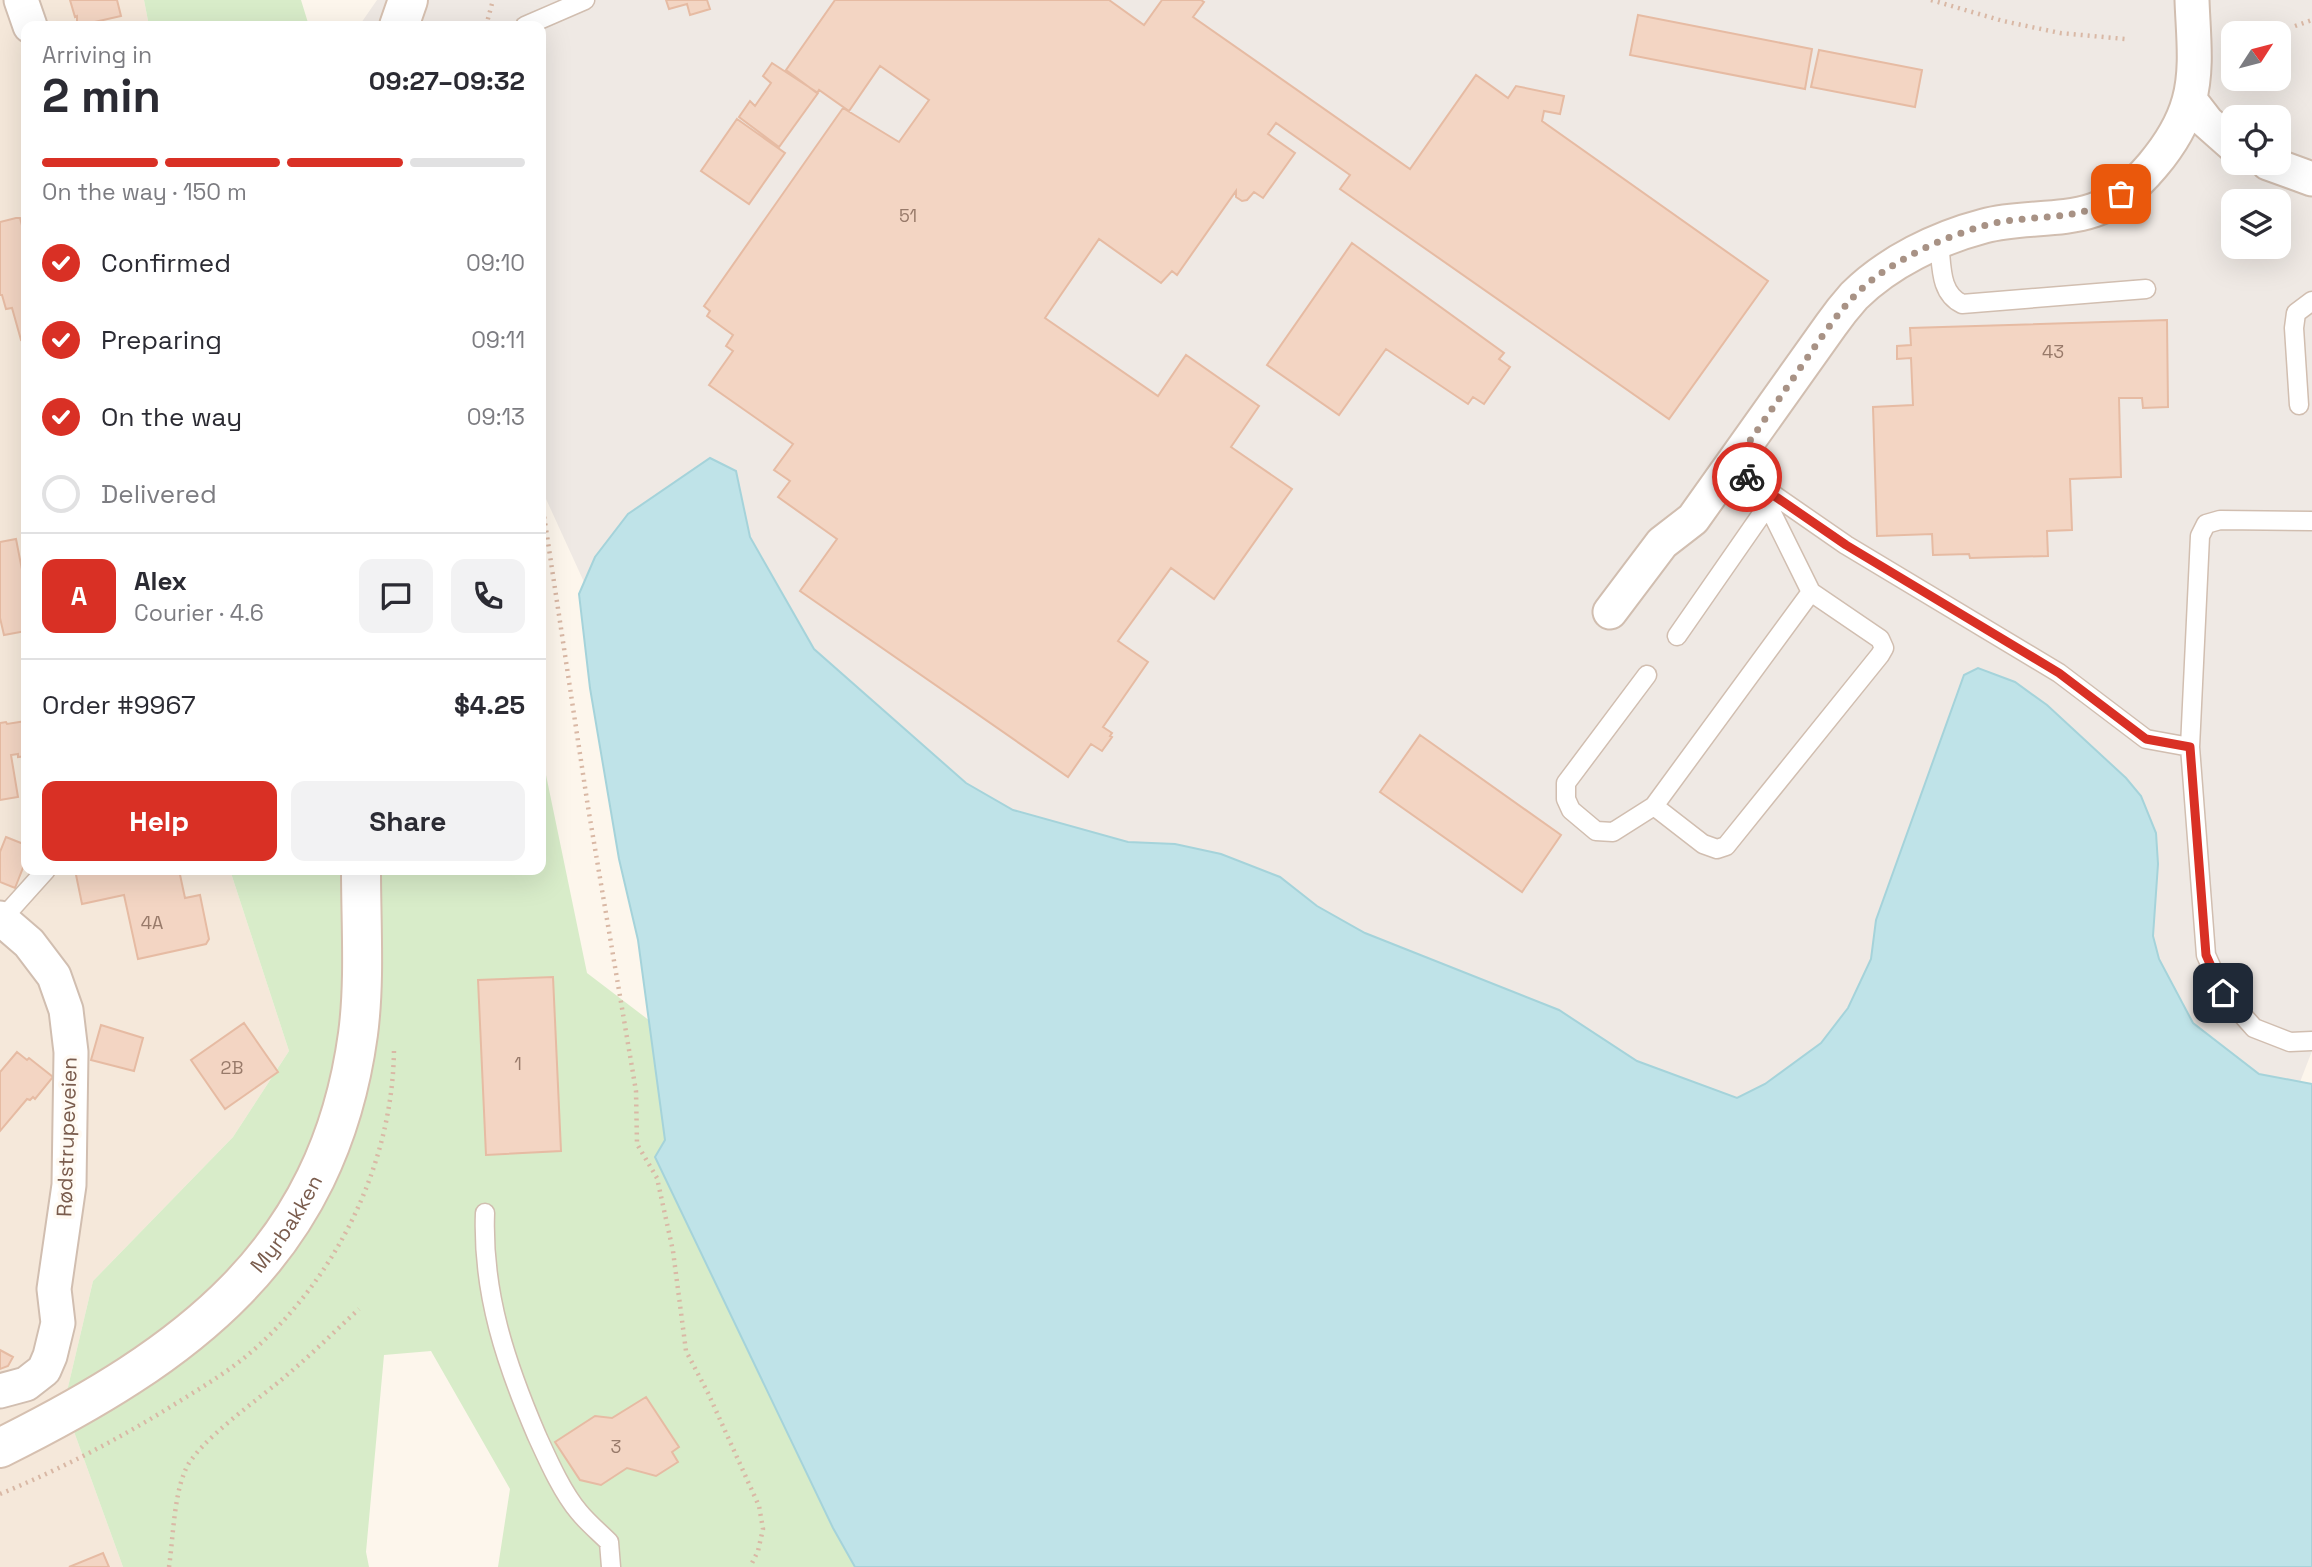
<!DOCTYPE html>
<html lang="en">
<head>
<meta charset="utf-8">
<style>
	body { margin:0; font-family:"Space Grotesk",sans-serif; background:#f2f2f3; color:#2b2b33; height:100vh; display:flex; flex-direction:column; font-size:26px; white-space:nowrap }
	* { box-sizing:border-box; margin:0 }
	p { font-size:23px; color:#7c7c81 }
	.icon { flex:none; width:38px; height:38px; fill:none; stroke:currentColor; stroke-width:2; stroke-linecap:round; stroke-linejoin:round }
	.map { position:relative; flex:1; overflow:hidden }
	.panel { position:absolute; left:21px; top:21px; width:525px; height:854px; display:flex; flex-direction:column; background:#fff; border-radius:14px; box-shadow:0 7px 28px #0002 }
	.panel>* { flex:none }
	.needle { width:46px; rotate:54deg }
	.tools { position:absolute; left:2221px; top:21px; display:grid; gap:14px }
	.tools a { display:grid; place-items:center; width:70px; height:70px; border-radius:14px; background:#fff; box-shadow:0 7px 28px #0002; font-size:35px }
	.pin { position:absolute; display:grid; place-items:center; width:60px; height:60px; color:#fff; margin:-30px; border-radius:14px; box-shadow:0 4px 10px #0006 }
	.courier { position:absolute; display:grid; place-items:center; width:70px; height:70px; margin:-35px; border:5px solid #d93025; border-radius:50%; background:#fff; color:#222; box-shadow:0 2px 9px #0007 }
	.head em { font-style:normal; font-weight:600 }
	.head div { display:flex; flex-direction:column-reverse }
	.head { display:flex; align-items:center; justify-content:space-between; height:119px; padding:0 21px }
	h1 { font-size:46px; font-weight:600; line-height:52px }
	.bar { display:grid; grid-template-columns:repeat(4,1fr); gap:10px 7px; align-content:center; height:84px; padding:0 21px }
	.bar i { height:9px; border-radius:5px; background:#e1e1e2 }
	.bar .current { background:#d93025 }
	.bar p { grid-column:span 4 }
	.line { display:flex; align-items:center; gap:18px; padding:0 21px; border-top:2px solid #e1e1e2 }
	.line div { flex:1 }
	.round { display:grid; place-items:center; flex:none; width:74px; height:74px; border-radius:14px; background:#f2f2f3 }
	ol { padding:0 21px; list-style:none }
	li { display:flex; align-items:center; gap:21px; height:77px }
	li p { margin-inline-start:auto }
	li .icon { padding:7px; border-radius:50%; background:#d93025; color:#fff; stroke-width:4 }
	li:last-child { color:#7c7c81 }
	li i { width:38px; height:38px; border:4px solid #e1e1e2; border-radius:50% }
	.action { display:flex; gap:14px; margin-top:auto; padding:14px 21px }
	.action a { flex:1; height:80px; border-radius:14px; background:#d93025; color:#fff; font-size:28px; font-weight:600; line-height:80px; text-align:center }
	.action a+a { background:#f2f2f3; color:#2b2b33 }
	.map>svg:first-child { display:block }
	.residential { fill:#f5e8da }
	.industrial { fill:#efe9e4; fill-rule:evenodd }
	.green { fill:#d8ecc9 }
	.water { fill:#bfe3e8; stroke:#a5d3da; stroke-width:2 }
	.building { fill:#f3d5c3; stroke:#e6bba3; stroke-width:2 }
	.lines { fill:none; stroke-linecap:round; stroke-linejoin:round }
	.lane-casing { stroke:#d1beb0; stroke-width:21 }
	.street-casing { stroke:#d1beb0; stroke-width:37 }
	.secondary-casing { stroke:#d6c0b0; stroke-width:42 }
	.path { stroke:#d9b8a5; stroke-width:4.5; stroke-dasharray:2 5; stroke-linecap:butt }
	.lane { stroke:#fff; stroke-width:18 }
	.street { stroke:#fff; stroke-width:33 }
	.secondary { stroke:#fff; stroke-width:38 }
	.done { stroke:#a89285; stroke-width:7; stroke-dasharray:0 12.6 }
	.route { stroke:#d93025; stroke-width:9 }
	.labels { text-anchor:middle; stroke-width:7; stroke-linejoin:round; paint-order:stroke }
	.number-label { font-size:18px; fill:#987a6a }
	.street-label { font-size:21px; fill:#7a5c4d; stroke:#fffaf3 }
</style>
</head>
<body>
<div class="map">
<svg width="2312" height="1567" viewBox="0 0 2312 1567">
	<rect width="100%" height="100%" fill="#fdf6ec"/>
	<!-- residential -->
	<path class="residential" d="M 0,0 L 144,0 L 149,26 L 26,26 L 26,870 L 230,870 L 289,1051 L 233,1137 L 93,1281 L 64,1404 L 123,1567 L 0,1567 Z"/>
	<!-- industrial -->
	<path class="industrial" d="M 377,0 L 2312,0 L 2312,1051 L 2300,1082 L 2259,1074 L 2193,1023 L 2159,959 L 2153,936 L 2158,864 L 2126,778 L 2047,705 L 2015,682 L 1964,675 L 1876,920 L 1871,959 L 1848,1008 L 1821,1043 L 1765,1084 L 1738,1099 L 1637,1061 L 1559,1010 L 1365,933 L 1317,906 L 1280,877 L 1221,854 L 1175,844 L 1128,842 L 1013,810 L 966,783 L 814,649 L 750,537 L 736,471 L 595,557 L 584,582 L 541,488 L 541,26 L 359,26 ZM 2233,33 L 2278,33 L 2278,79 L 2233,79 ZM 2233,117 L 2278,117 L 2278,163 L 2233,163 ZM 2233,201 L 2278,201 L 2278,247 L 2233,247 Z"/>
	<!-- green -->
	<path class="green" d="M 144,0 L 301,0 L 309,26 L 149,26 Z
		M 541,737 L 546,775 L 587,973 L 650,1021 L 665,1140 L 833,1528 L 855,1567 L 498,1567 L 510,1489 L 431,1351 L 384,1355 L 366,1552 L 369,1567 L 123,1567 L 64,1404 L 93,1281 L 233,1137 L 289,1051 L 230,870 L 541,870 Z"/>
	<!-- water -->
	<path class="water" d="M 710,458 L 736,471 L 750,537 L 814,649 L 966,783 L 1013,810 L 1128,842 L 1175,844 L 1221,854 L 1280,877 L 1317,906 L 1365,933 L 1559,1010 L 1637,1061 L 1737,1098 L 1765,1084 L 1821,1043 L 1848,1008 L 1871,959 L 1876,920 L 1964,675 L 1978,668 L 2015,682 L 2047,705 L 2126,778 L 2141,796 L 2156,833 L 2158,864 L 2153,936 L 2159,959 L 2193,1023 L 2259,1074 L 2312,1084 L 2312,1567 L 855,1567 L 833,1528 L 655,1157 L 665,1140 L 638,940 L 619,859 L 590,688 L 579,594 L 595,557 L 628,514 Z"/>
	<!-- building -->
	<path class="building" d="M 70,0 L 117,0 L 121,16 L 77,26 L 77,16 L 75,17 Z
		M 666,0 L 707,0 L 710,9 L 690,15 L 687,4 L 669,9 Z
		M 835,0 L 1109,0 L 1144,25 L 1162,0 L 1201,0 L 1204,2 L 1193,17 L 1410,169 L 1476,75 L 1508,98 L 1516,86 L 1564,96 L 1560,114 L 1544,111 L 1542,121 L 1768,281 L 1669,419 L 1340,189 L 1350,175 L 1276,123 L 1268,134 L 1295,153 L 1263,198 L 1254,192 L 1247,200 L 1242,201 L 1236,197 L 1236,191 L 1177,275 L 1172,271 L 1161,283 L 1099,239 L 1045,318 L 1158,396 L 1186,355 L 1259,406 L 1231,447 L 1292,489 L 1214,599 L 1171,568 L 1118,641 L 1148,662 L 1103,727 L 1112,733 L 1110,736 L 1112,737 L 1102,751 L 1091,744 L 1068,777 L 800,591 L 837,539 L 778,497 L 790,481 L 774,470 L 793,444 L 709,385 L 733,351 L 726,346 L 733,335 L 707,316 L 710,311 L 704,306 L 843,108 L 899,142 L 929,100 L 880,66 L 849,111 L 819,90 L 817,93 L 786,70 Z
		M 1638,15 L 1812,49 L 1805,89 L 1630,55 Z
		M 1819,50 L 1922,70 L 1915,107 L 1811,87 Z
		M 772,63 L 818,93 L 779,147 L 739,117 L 750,101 L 755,106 L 771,83 L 763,76 Z
		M 737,119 L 785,153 L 749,204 L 701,171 Z
		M 16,218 L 20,218 L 26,241 L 26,338 L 21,340 L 12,308 L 6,309 L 2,295 L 0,295 L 0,222 Z
		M 1352,243 L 1504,353 L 1499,359 L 1510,367 L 1484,404 L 1473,397 L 1468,404 L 1386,349 L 1339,415 L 1267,365 Z
		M 2167,320 L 2168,407 L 2143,408 L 2142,398 L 2119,398 L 2121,477 L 2070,479 L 2072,530 L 2047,531 L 2048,556 L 1970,558 L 1969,554 L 1933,555 L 1932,534 L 1877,536 L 1873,407 L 1913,405 L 1911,358 L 1897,359 L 1897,346 L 1911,345 L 1910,328 Z
		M 16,539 L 26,590 L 26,631 L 4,635 L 0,618 L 0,542 Z
		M 26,721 L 26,756 L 18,757 L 18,754 L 11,755 L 18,797 L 0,800 L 0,723 L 6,722 L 7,724 Z
		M 1420,735 L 1561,835 L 1522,892 L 1380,792 Z
		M 6,837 L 26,845 L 26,860 L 15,888 L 0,882 L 0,852 Z
		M 75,870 L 179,870 L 185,898 L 200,895 L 209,939 L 206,944 L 138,959 L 124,895 L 82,904 Z
		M 553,977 L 561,1151 L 486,1155 L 478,980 Z
		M 244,1023 L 278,1072 L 225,1109 L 191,1060 Z
		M 101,1025 L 143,1038 L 134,1071 L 91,1060 Z
		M 17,1052 L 27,1060 L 29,1058 L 53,1077 L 35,1099 L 33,1097 L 30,1100 L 27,1099 L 0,1131 L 0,1072 Z
		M 0,1350 L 13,1357 L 8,1366 L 0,1369 Z
		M 646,1397 L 679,1447 L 672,1452 L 678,1462 L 656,1476 L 627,1468 L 601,1485 L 580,1480 L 555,1442 L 595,1416 L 612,1418 Z
		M 103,1553 L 109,1567 L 69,1567 Z"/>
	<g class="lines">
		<defs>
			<path id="lane" d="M 525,26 L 585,0
				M 1939,242 C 1942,265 1939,293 1962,304 L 2146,289
				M 2299,405 L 2294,328 L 2296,313 L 2312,301
				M 1732,466 L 1846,545 L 2059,673 L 2146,739 L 2190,747
				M 2312,521 L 2220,520 L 2206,524 L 2200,536 L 2190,747 L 2206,955 L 2223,993 L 2254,1028 L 2290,1042 L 2312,1041
				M 1677,636 L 1768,505
				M 1647,675 L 1566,783 L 1566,799 L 1571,810 L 1596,831 L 1613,832 L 1654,806 L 1811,592 L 1758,485
				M 1654,806 L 1703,844 L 1717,849 L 1726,846 L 1880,655 L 1884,648 L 1880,639 L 1811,592
				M 2,919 L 46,870
				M 485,1213 C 482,1293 506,1364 537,1436 C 548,1460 562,1492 579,1512 C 588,1523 599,1532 609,1542 L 611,1567"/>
			<path id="street" d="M 21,0 L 30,26
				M 2190,100 L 2207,122 L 2233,145
				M 2268,163 L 2312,179
				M 1610,612 L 1662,543 L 1693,519 L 1831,325 C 1838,315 1846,305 1854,296 C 1888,262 1938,238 1984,226 C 2020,216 2059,222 2094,210 C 2135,196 2178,141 2189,101 C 2198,69 2193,32 2192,0
				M 0,918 L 29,943 L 54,976 L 66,1010 L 71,1052 L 69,1185 L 54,1289 L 58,1323 L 50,1356 L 44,1370 L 26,1384 L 0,1391"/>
			<g id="secondary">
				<path d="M 399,26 L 408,0"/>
				<path id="s1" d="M 0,1448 C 185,1356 328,1254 358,1034 C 365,981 361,924 361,870"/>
			</g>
		</defs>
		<!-- lane casing -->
		<use href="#lane" class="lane-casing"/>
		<!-- street casing -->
		<use href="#street" class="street-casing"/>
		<!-- secondary casing -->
		<use href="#secondary" class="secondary-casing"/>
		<!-- path -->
		<path class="path" d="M 1931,0 L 2003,21 L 2060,33 L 2125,39
			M 486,26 L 493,0
			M 2295,26 L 2312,20
			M 541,496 L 588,807 L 636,1091 L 637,1144 L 657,1178 L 673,1251 L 686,1351 L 708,1393 L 759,1506 L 763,1529 L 758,1551 L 750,1567
			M 0,1494 C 61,1469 119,1439 175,1404 C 204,1386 233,1369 258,1346 C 340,1271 393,1160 394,1049
			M 169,1567 C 173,1539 174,1496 185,1471 C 196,1442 262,1397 287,1375 C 312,1354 335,1331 359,1309"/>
		<!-- lane -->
		<use href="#lane" class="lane"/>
		<!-- street -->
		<use href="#street" class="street"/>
		<!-- secondary -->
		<use href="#secondary" class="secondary"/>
	</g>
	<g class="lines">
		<!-- done -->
		<path class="done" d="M 1747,477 L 1732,466 C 1757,431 1781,396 1805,361 C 1825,332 1845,301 1873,279 C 1905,255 1945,237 1983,226 C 2031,212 2079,225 2121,194"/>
		<!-- route -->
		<path class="route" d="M 1747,477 L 1846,545 L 2059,673 L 2146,739 L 2190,747 L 2206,955 L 2223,993"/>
	</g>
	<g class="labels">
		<!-- number labels -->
		<g class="number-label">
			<text x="908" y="222">51</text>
			<text x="2053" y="358">43</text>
			<text x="152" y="929">4A</text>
			<text x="518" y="1070">1</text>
			<text x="232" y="1074">2B</text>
			<text x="616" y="1453">3</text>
		</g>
		<!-- street labels -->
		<g class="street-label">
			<text transform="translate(67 1137) rotate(-88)" y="7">Rødstrupeveien</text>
			<text dy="7" stroke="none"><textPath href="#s1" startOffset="369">Myrbakken</textPath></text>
		</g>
	</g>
</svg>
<div class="tools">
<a><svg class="needle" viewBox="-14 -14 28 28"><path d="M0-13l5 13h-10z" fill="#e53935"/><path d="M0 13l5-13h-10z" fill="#7c7c81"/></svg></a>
<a><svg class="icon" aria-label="locate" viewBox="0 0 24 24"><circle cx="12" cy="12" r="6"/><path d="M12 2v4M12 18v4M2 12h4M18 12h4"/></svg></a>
<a><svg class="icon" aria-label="layers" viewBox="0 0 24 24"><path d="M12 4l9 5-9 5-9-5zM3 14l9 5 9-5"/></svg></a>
</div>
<div class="pin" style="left:2121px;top:194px;background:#ea580c"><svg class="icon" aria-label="bag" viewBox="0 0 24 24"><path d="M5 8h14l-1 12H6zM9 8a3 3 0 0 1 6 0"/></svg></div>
<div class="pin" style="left:2223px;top:993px;background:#1f2937"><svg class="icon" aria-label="home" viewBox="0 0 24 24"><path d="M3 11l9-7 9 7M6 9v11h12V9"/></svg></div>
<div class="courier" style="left:1747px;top:477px"><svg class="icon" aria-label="bike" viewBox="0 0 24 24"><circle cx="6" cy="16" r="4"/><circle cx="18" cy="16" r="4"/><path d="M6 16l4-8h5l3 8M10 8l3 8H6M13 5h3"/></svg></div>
<section class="panel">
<div class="head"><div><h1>2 min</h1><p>Arriving in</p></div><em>09:27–09:32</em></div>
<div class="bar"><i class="current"></i><i class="current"></i><i class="current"></i><i></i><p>On the way · 150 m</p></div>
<ol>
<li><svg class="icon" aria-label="check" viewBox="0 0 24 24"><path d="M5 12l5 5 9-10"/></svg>Confirmed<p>09:10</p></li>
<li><svg class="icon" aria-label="check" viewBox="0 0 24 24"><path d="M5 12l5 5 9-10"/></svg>Preparing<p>09:11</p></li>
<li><svg class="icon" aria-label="check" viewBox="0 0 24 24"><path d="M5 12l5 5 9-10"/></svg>On the way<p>09:13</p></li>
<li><i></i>Delivered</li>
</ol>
<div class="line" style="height:126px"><b class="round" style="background:#d93025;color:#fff">A</b><div><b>Alex</b><p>Courier · 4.6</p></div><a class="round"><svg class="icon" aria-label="chat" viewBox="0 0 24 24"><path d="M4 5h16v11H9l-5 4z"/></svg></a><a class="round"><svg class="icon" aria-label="phone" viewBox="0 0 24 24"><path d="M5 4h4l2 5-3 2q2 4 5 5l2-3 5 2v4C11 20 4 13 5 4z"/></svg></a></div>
<div class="line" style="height:91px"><div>Order #9967</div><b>$4.25</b></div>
<div class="action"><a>Help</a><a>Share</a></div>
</section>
</div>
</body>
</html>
